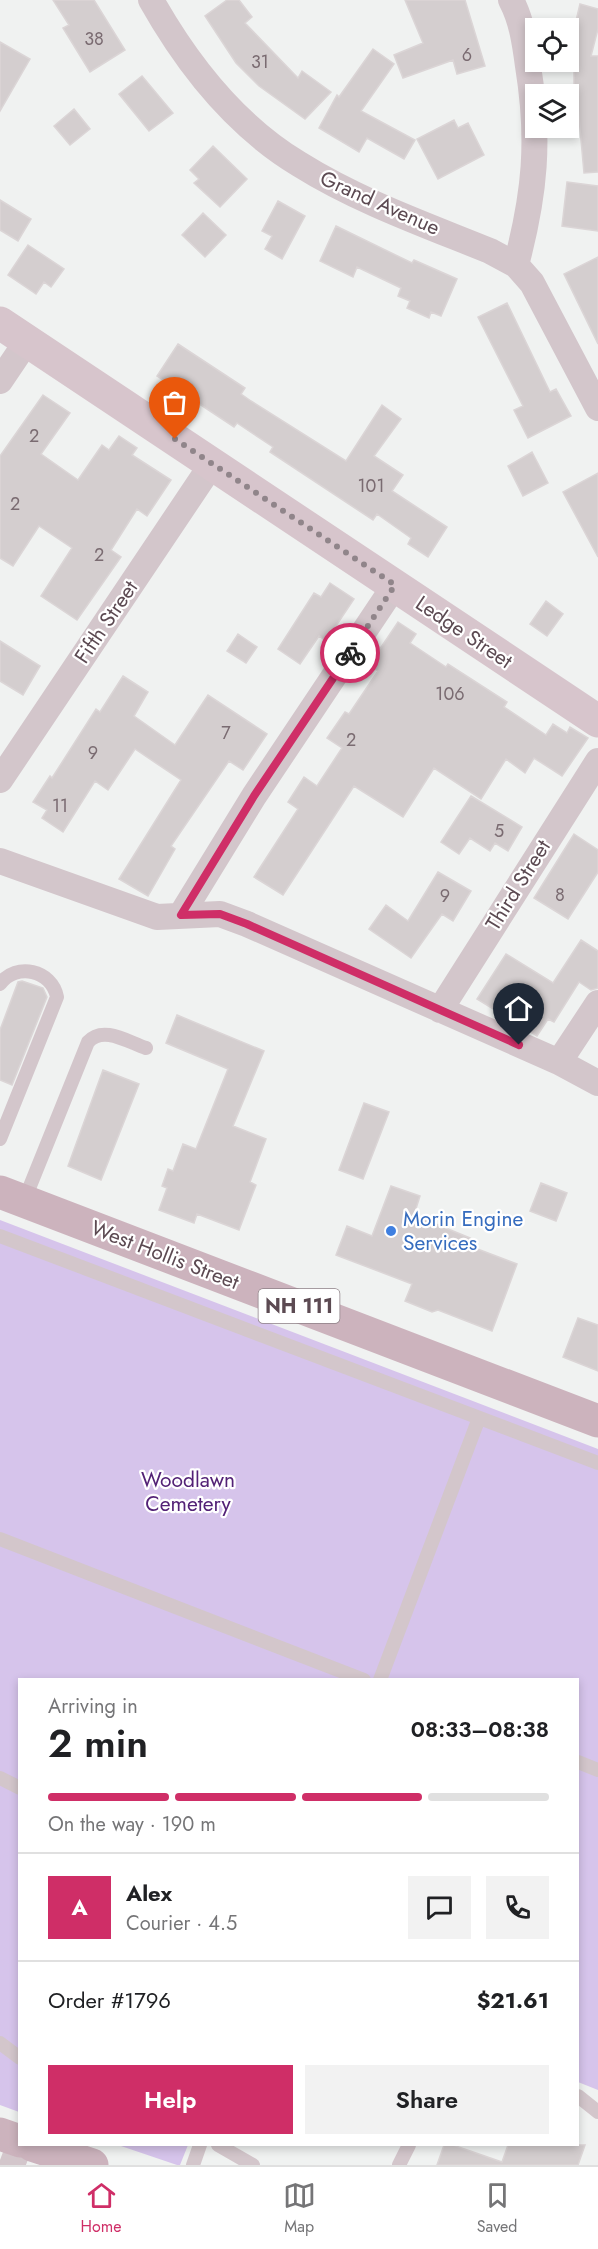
<!DOCTYPE html>
<html lang="en">
<head>
<meta charset="utf-8">
<style>
	body { margin:0; font-family:Jost,sans-serif; background:#f2f2f2; color:#202124; height:100vh; display:flex; flex-direction:column; font-size:22px; white-space:nowrap }
	* { box-sizing:border-box; margin:0 }
	p { font-size:20px; color:#757577 }
	.icon { flex:none; width:33px; height:33px; fill:none; stroke:currentColor; stroke-width:2; stroke-linecap:round; stroke-linejoin:round }
	.map { position:relative; flex:1; overflow:hidden }
	.side { position:absolute; left:18px; top:1678px; width:561px; height:468px; display:flex; flex-direction:column; background:#fff; border-radius:0px; box-shadow:0 3px 9px #0003 }
	.side>* { flex:none }
	.controls { position:absolute; left:525px; top:18px; display:grid; gap:12px }
	.controls a { display:grid; place-items:center; width:54px; height:54px; border-radius:0px; background:#fff; box-shadow:0 3px 9px #0003; font-size:30px }
	.pin { position:absolute; display:grid; place-items:center; width:51px; height:51px; color:#fff; margin:-62px -26px; border-radius:50% 50% 50% 0; rotate:-45deg; box-shadow:0 0 6px #0007 }
	.pin .icon { rotate:45deg }
	.courier { position:absolute; display:grid; place-items:center; width:60px; height:60px; margin:-30px; border:4px solid #cf2e67; border-radius:50%; background:#fff; color:#222; box-shadow:0 2px 8px #0007 }
	.head em { font-style:normal; font-weight:600 }
	.head div { display:flex; flex-direction:column-reverse }
	.head { display:flex; align-items:center; justify-content:space-between; height:102px; padding:0 30px }
	h1 { font-size:39px; font-weight:600; line-height:45px }
	.bar { display:grid; grid-template-columns:repeat(4,1fr); gap:9px 6px; align-content:center; height:72px; padding:0 30px }
	.bar i { height:8px; border-radius:4px; background:#e0e0e0 }
	.bar .on { background:#cf2e67 }
	.bar p { grid-column:span 4 }
	.line { display:flex; align-items:center; gap:15px; padding:0 30px; border-top:2px solid #e0e0e0 }
	.line div { flex:1 }
	.round { display:grid; place-items:center; flex:none; width:63px; height:63px; border-radius:0px; background:#f2f2f2 }
	.action { display:flex; gap:12px; margin-top:auto; padding:12px 30px }
	.action a { flex:1; height:69px; border-radius:0px; background:#cf2e67; color:#fff; font-size:24px; font-weight:600; line-height:69px; text-align:center }
	.action a+a { background:#f2f2f2; color:#202124 }
	.menu { display:flex; justify-content:space-around; align-items:center; height:84px; border-top:2px solid #e0e0e0; background:#fff; font-size:16px; color:#757577 }
	.menu a { display:grid; justify-items:center; gap:3px }
	.menu .on { color:#cf2e67 }
	.map>svg:first-child { display:block }
	.green { fill:#d6c4eb }
	.building { fill:#d4cecf; stroke:#dbd5d6; stroke-width:1.5 }
	.lines { fill:none; stroke-linecap:round; stroke-linejoin:round }
	.lane { stroke:#d3c6cb; stroke-width:14 }
	.street { stroke:#d3c6cb; stroke-width:26 }
	.secondary { stroke:#d7c5cc; stroke-width:33 }
	.primary { stroke:#ccb3bd; stroke-width:33 }
	.done { stroke:#90858a; stroke-width:6; stroke-dasharray:0 10.8 }
	.route { stroke:#cf2e67; stroke-width:8 }
	.shop-dot { fill:#3f7fe0; stroke:#fff; stroke-width:2 }
	.labels { text-anchor:middle; stroke-width:4.5; stroke-linejoin:round; paint-order:stroke }
	.number-label { font-size:18px; fill:#7a6b71 }
	.shield { fill:#fff; stroke:#8d8086; stroke-width:1.5 }
	.shield-label { font-size:20px; font-weight:bold; fill:#5c4a52 }
	.street-label { font-size:21px; fill:#5c4a52; stroke:#fff }
	.shop-label { font-size:21px; fill:#366cbe; stroke:#fff; text-anchor:start }
	.park-label { font-size:21px; fill:#532276; stroke:#fff }
</style>
</head>
<body>
<div class="map">
<svg width="598" height="2165" viewBox="0 0 598 2165">
	<rect width="100%" height="100%" fill="#f0f2f1"/>
	<!-- green -->
	<path class="green" d="M 0,1220 L 598,1449 L 598,2090 L 578,2082 L 578,1680 L 20,1680 L 19,2112 L 0,2105 Z
		M 118,2145 L 188,2145 L 180,2165 L 177,2165 Z"/>
	<!-- building -->
	<path class="building" d="M 53,0 L 94,0 L 125,50 L 90,72 L 63,28 L 69,25 Z
		M 227,0 L 239,0 L 252,17 L 245,23 L 298,78 L 302,71 L 331,92 L 305,119 L 259,86 L 236,63 L 205,16 Z
		M 405,0 L 465,0 L 485,66 L 457,74 L 453,60 L 403,78 L 394,55 L 423,43 Z
		M 580,4 L 598,9 L 598,29 L 591,56 L 598,56 L 598,172 L 584,173 L 577,96 L 574,96 L 574,29 Z
		M 0,42 L 30,59 L 0,111 Z
		M 373,49 L 394,64 L 361,111 L 415,140 L 404,159 L 367,138 L 359,152 L 319,128 L 337,95 L 339,97 Z
		M 142,76 L 173,113 L 149,131 L 119,94 Z
		M 74,109 L 90,129 L 70,145 L 54,126 Z
		M 454,120 L 458,128 L 468,123 L 484,155 L 438,179 L 417,139 Z
		M 213,146 L 247,179 L 220,207 L 194,183 L 199,179 L 190,170 Z
		M 567,182 L 598,186 L 598,231 L 562,226 Z
		M 0,200 L 31,219 L 18,241 L 0,230 Z
		M 278,201 L 305,216 L 282,259 L 265,249 L 272,236 L 262,231 Z
		M 203,213 L 226,235 L 205,257 L 182,235 Z
		M 336,226 L 412,263 L 414,260 L 457,279 L 441,316 L 431,312 L 429,318 L 407,308 L 410,301 L 398,296 L 401,288 L 357,267 L 353,277 L 320,261 Z
		M 28,245 L 64,269 L 51,287 L 44,282 L 36,294 L 8,275 Z
		M 598,257 L 598,344 L 564,274 Z
		M 507,303 L 550,392 L 556,389 L 571,416 L 528,438 L 514,410 L 523,406 L 478,317 Z
		M 178,344 L 245,388 L 241,394 L 251,401 L 346,461 L 382,405 L 401,419 L 374,456 L 403,475 L 392,491 L 447,527 L 428,557 L 408,544 L 411,538 L 377,514 L 373,520 L 270,452 L 273,447 L 237,423 L 234,427 L 157,376 Z
		M 43,395 L 70,413 L 41,454 L 78,480 L 102,445 L 109,450 L 119,436 L 137,448 L 132,455 L 171,480 L 147,516 L 137,509 L 111,550 L 121,557 L 77,620 L 41,596 L 72,548 L 39,526 L 13,566 L 0,558 L 0,456 Z
		M 532,452 L 548,483 L 523,496 L 508,466 Z
		M 598,473 L 598,557 L 563,492 Z
		M 330,583 L 354,599 L 326,641 L 319,636 L 300,664 L 278,649 L 314,593 L 321,597 Z
		M 546,601 L 563,614 L 547,636 L 530,624 Z
		M 398,622 L 416,634 L 410,643 L 446,667 L 448,664 L 507,702 L 504,707 L 546,735 L 553,724 L 567,733 L 570,727 L 588,738 L 562,776 L 534,758 L 525,773 L 506,759 L 481,799 L 434,768 L 403,817 L 354,786 L 283,895 L 254,877 L 298,809 L 288,802 L 304,777 L 317,786 L 342,748 L 327,738 L 345,712 L 349,714 L 378,671 L 369,665 Z
		M 238,634 L 257,647 L 246,663 L 227,651 Z
		M 0,641 L 40,666 L 23,695 L 0,681 Z
		M 123,676 L 148,692 L 134,716 L 175,745 L 208,695 L 267,734 L 243,770 L 229,761 L 171,846 L 175,849 L 148,896 L 119,879 L 181,780 L 135,749 L 108,790 L 95,781 L 63,832 L 42,818 L 47,810 L 33,802 L 50,776 L 52,778 L 96,709 L 100,712 Z
		M 471,796 L 522,827 L 508,851 L 495,843 L 490,851 L 470,838 L 459,854 L 441,842 Z
		M 574,834 L 598,850 L 598,872 L 568,919 L 534,898 Z
		M 438,872 L 471,891 L 453,921 L 442,914 L 411,958 L 369,929 L 386,905 L 408,921 Z
		M 581,940 L 598,951 L 598,988 L 591,990 L 579,982 L 554,1022 L 548,1019 L 537,1036 L 477,999 L 506,954 L 553,983 Z
		M 22,981 L 43,988 L 47,997 L 12,1085 L 0,1080 L 0,1030 L 18,982 Z
		M 177,1015 L 264,1051 L 233,1126 L 266,1139 L 250,1182 L 256,1185 L 239,1230 L 197,1214 L 194,1223 L 159,1210 L 167,1188 L 162,1186 L 168,1169 L 173,1171 L 183,1144 L 196,1149 L 228,1069 L 166,1043 Z
		M 103,1070 L 139,1084 L 101,1180 L 68,1166 Z
		M 364,1103 L 389,1112 L 363,1179 L 339,1170 Z
		M 541,1183 L 567,1193 L 556,1221 L 530,1211 Z
		M 391,1186 L 420,1196 L 414,1215 L 470,1238 L 467,1245 L 517,1264 L 492,1331 L 438,1310 L 432,1312 L 405,1301 L 412,1284 L 336,1255 L 347,1226 L 372,1236 Z
		M 578,1318 L 598,1325 L 598,1371 L 563,1357 Z
		M 444,2145 L 453,2145 L 502,2162 L 508,2145 L 585,2145 L 578,2165 L 437,2165 Z"/>
	<g class="lines">
		<!-- lane -->
		<path class="lane" d="M 0,984 C 16,962 52,970 57,997 L 0,1139
			M 24,1201 L 88,1042 C 103,1025 128,1042 146,1048
			M 0,1236 L 598,1463
			M 0,1539 L 364,1680
			M 380,1680 L 479,1418
			M 578,1762 L 598,1770
			M 0,1778 L 20,1788
			M 0,2043 L 20,2058
			M 578,2096 L 598,2112
			M 218,2145 L 253,2165
			M 193,2165 L 200,2145
			M 399,2165 L 409,2145"/>
		<!-- street -->
		<path class="street" d="M 151,0 C 187,64 236,126 299,164 C 358,201 426,225 490,251 L 516,265 L 532,283 L 598,408
			M 511,0 C 522,21 525,43 528,66 C 540,140 535,193 516,265
			M 0,381 L 27,341
			M 0,780 L 212,464
			M 0,861 L 157,917 L 220,914 L 247,924 L 559,1062 L 598,1083
			M 181,915 L 254,796 L 395,585
			M 440,1010 L 598,761
			M 559,1062 L 598,1003
			M 12,2165 L 20,2144"/>
		<!-- secondary -->
		<path class="secondary" d="M 0,323 L 598,721"/>
		<!-- primary -->
		<path class="primary" d="M 0,1192 L 598,1421
			M 0,2134 L 20,2141
			M 32,2145 L 92,2165"/>
	</g>
	<g class="lines">
		<!-- done -->
		<path class="done" d="M 175,439 L 395,585 L 350,653"/>
		<!-- route -->
		<path class="route" d="M 350,653 L 254,796 L 181,915 L 220,914 L 247,924 L 519,1045"/>
	</g>
	<!-- markers -->
	<circle class="shop-dot" cx="391" cy="1231" r="6"/>
	<g class="labels">
		<!-- number labels -->
		<g class="number-label">
			<text x="94" y="45">38</text>
			<text x="467" y="61">6</text>
			<text x="260" y="68">31</text>
			<text x="34" y="442">2</text>
			<text x="371" y="492">101</text>
			<text x="15" y="510">2</text>
			<text x="99" y="561">2</text>
			<text x="450" y="700">106</text>
			<text x="226" y="739">7</text>
			<text x="351" y="746">2</text>
			<text x="93" y="759">9</text>
			<text x="60" y="812">11</text>
			<text x="499" y="837">5</text>
			<text x="560" y="901">8</text>
			<text x="445" y="902">9</text>
		</g>
		<!-- shield labels -->
		<rect class="shield" x="258.5" y="1289" width="81" height="34" rx="4.5"/>
		<g class="shield-label">
			<text x="299" y="1313">NH 111</text>
		</g>
		<!-- street labels -->
		<g class="street-label">
			<text transform="translate(380 203) rotate(24)" y="7">Grand Avenue</text>
			<text transform="translate(106 622) rotate(-56)" y="7">Fifth Street</text>
			<text transform="translate(464 632) rotate(34)" y="7">Ledge Street</text>
			<text transform="translate(518 885) rotate(-58)" y="7">Third Street</text>
			<text transform="translate(165 1255) rotate(21)" y="7">West Hollis Street</text>
		</g>
		<!-- shop labels -->
		<g class="shop-label">
			<text x="403" y="1226">Morin Engine<tspan x="403" dy="24">Services</tspan></text>
		</g>
		<!-- park labels -->
		<g class="park-label">
			<text x="188" y="1487">Woodlawn<tspan x="188" dy="24">Cemetery</tspan></text>
		</g>
	</g>
</svg>
<div class="controls">
<a><svg class="icon" aria-label="locate" viewBox="0 0 24 24"><circle cx="12" cy="12" r="6"/><path d="M12 2v4M12 18v4M2 12h4M18 12h4"/></svg></a>
<a><svg class="icon" aria-label="layers" viewBox="0 0 24 24"><path d="M12 4l9 5-9 5-9-5zM3 14l9 5 9-5"/></svg></a>
</div>
<div class="pin" style="left:175px;top:439px;background:#ea580c"><svg class="icon" aria-label="bag" viewBox="0 0 24 24"><path d="M5 8h14l-1 12H6zM9 8a3 3 0 0 1 6 0"/></svg></div>
<div class="pin" style="left:519px;top:1045px;background:#1f2937"><svg class="icon" aria-label="home" viewBox="0 0 24 24"><path d="M3 11l9-7 9 7M6 9v11h12V9"/></svg></div>
<div class="courier" style="left:350px;top:653px"><svg class="icon" aria-label="bike" viewBox="0 0 24 24"><circle cx="6" cy="16" r="4"/><circle cx="18" cy="16" r="4"/><path d="M6 16l4-8h5l3 8M10 8l3 8H6M13 5h3"/></svg></div>
<section class="side">
<div class="head"><div><h1>2 min</h1><p>Arriving in</p></div><em>08:33–08:38</em></div>
<div class="bar"><i class="on"></i><i class="on"></i><i class="on"></i><i></i><p>On the way · 190 m</p></div>
<div class="line" style="height:108px"><b class="round" style="background:#cf2e67;color:#fff">A</b><div><b>Alex</b><p>Courier · 4.5</p></div><a class="round"><svg class="icon" aria-label="chat" viewBox="0 0 24 24"><path d="M4 5h16v11H9l-5 4z"/></svg></a><a class="round"><svg class="icon" aria-label="phone" viewBox="0 0 24 24"><path d="M5 4h4l2 5-3 2q2 4 5 5l2-3 5 2v4C11 20 4 13 5 4z"/></svg></a></div>
<div class="line" style="height:78px"><div>Order #1796</div><b>$21.61</b></div>
<div class="action"><a>Help</a><a>Share</a></div>
</section>
</div>
<nav class="menu">
<a class="on"><svg class="icon" aria-label="home" viewBox="0 0 24 24"><path d="M3 11l9-7 9 7M6 9v11h12V9"/></svg>Home</a>
<a><svg class="icon" aria-label="map" viewBox="0 0 24 24"><path d="M3 6l6-2 6 2 6-2v14l-6 2-6-2-6 2zM9 4v14M15 6v14"/></svg>Map</a>
<a><svg class="icon" aria-label="saved" viewBox="0 0 24 24"><path d="M7 4h10v16l-5-4-5 4z"/></svg>Saved</a>
</nav>
</body>
</html>
